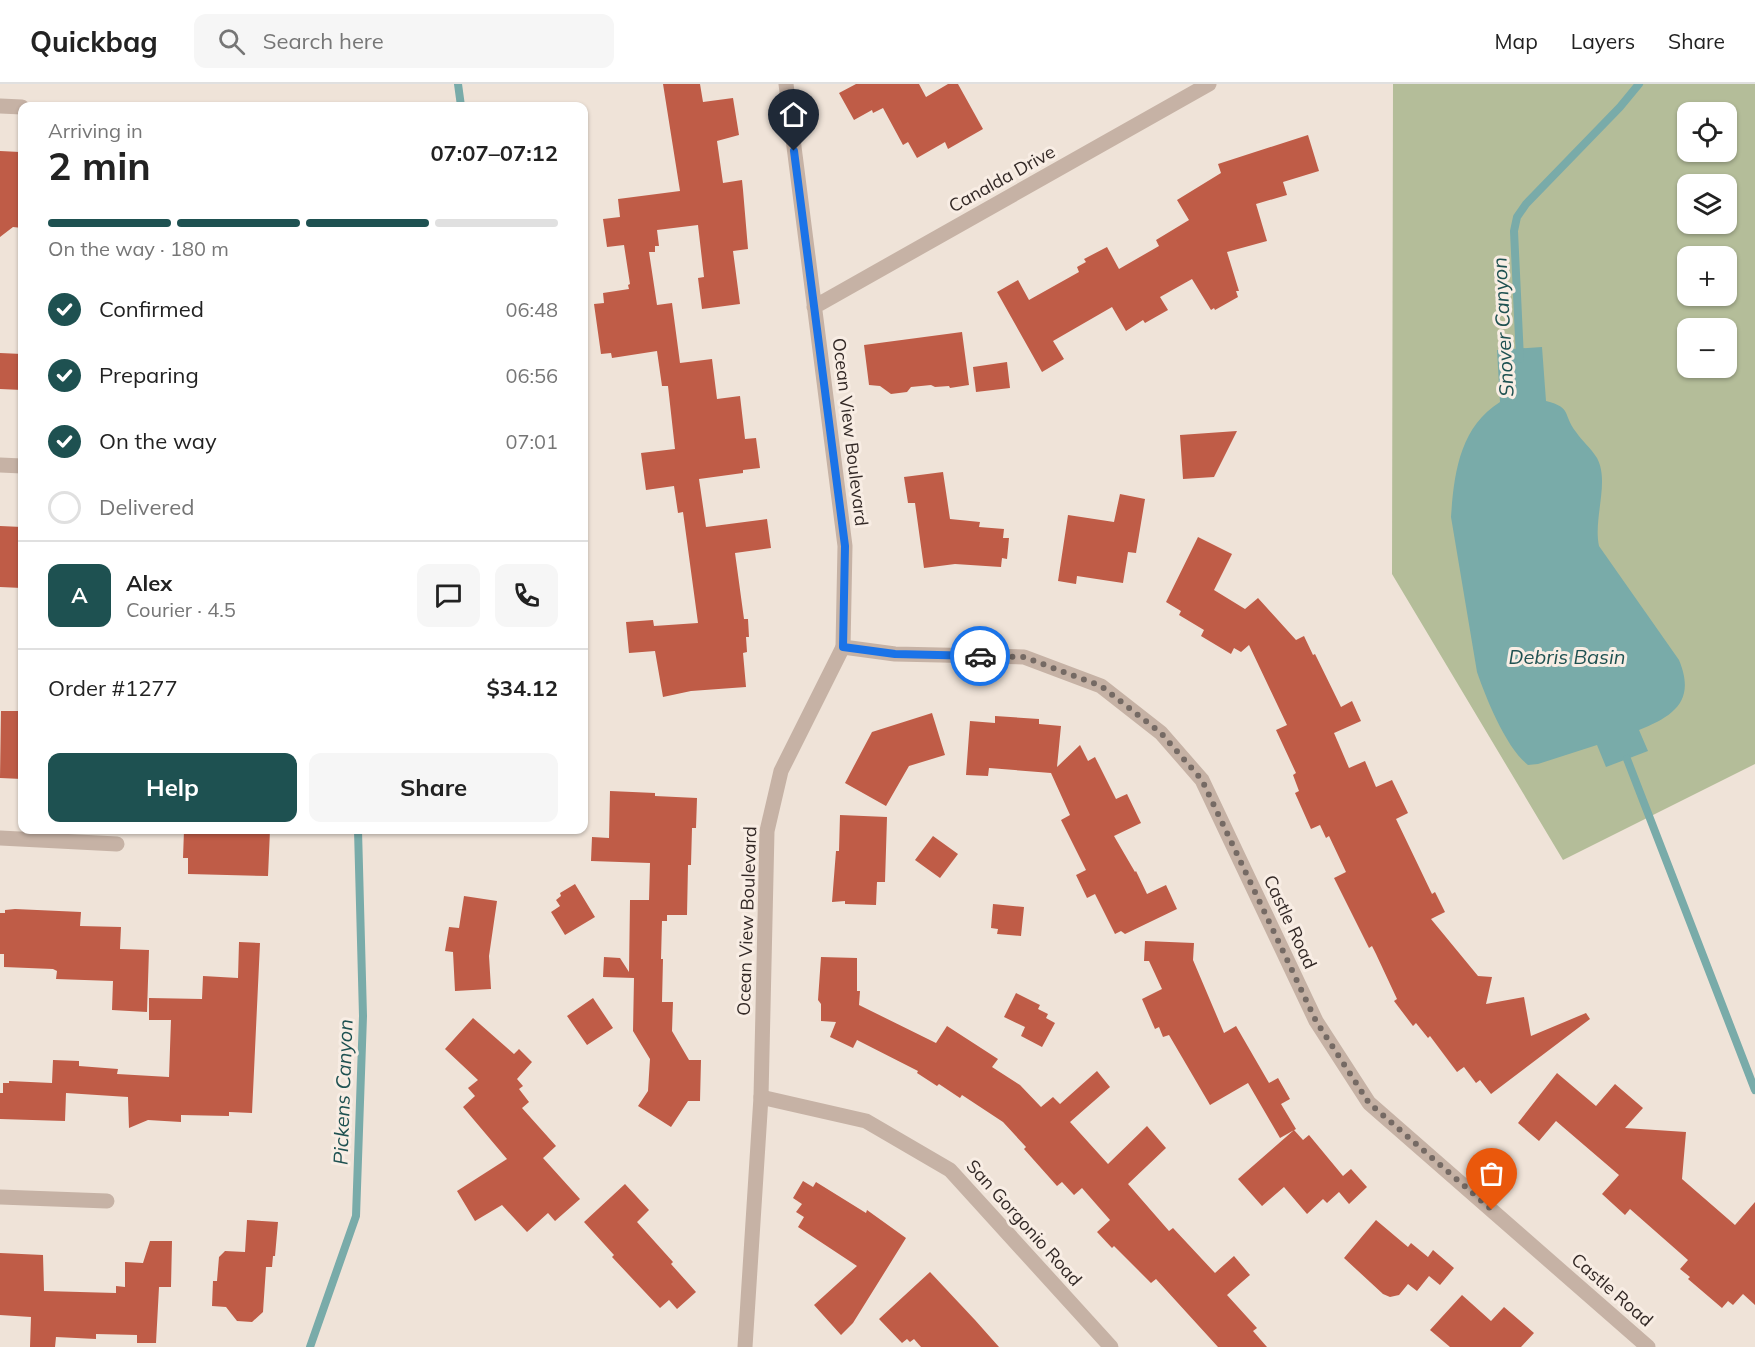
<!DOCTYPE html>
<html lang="en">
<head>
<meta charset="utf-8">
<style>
	body { margin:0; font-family:Mulish,sans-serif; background:#f6f6f6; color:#222; height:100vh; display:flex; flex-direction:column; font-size:22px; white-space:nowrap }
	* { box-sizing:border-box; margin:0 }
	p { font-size:20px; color:#767676 }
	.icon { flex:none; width:33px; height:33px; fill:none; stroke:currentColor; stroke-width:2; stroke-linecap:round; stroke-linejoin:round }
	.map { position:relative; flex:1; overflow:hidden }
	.drawer { position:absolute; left:18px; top:18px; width:570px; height:732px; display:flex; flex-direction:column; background:#fff; border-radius:12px; box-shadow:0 2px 4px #0004 }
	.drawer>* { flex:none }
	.fabs { position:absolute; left:1677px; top:18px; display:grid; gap:12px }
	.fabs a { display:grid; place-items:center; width:60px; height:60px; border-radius:12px; background:#fff; box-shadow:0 2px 4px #0004; font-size:30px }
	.pin { position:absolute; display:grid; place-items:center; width:51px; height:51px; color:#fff; margin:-62px -26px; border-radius:50% 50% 50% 0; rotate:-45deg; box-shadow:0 0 6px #0007 }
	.pin .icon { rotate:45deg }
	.courier { position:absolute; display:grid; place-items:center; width:60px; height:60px; margin:-30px; border:4px solid #1a73e8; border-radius:50%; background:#fff; color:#222; box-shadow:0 2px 8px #0007 }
	.head em { font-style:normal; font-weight:700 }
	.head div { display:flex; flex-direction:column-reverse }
	.head { display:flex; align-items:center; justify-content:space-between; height:102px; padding:0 30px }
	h1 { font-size:39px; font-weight:700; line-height:45px }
	.bar { display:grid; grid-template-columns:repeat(4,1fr); gap:9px 6px; align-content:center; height:72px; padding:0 30px }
	.bar i { height:8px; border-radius:4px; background:#e0e0e0 }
	.bar .on { background:#1e5151 }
	.bar p { grid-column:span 4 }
	.line { display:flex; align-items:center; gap:15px; padding:0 30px; border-top:2px solid #e0e0e0 }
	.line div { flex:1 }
	.round { display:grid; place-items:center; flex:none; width:63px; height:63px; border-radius:12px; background:#f6f6f6 }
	ol { padding:0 30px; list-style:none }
	li { display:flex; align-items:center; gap:18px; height:66px }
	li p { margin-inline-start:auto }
	li .icon { padding:6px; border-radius:50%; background:#1e5151; color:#fff; stroke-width:4 }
	li:last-child { color:#767676 }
	li i { width:33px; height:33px; border:3px solid #e0e0e0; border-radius:50% }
	.primary-button { display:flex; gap:12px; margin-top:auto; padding:12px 30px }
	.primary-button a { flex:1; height:69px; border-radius:12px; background:#1e5151; color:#fff; font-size:24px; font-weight:700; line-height:69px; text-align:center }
	.primary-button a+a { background:#f6f6f6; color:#222 }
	header { display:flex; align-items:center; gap:36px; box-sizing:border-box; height:84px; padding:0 30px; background:#fff; border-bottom:2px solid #e0e0e0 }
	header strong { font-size:28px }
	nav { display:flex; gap:33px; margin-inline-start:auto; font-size:21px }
	.search { width:420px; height:54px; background:#f6f6f6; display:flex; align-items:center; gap:15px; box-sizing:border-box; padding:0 21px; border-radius:12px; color:#767676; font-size:22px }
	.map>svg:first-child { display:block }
	.green { fill:#b4bd99; fill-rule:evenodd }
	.water { fill:#79aba9 }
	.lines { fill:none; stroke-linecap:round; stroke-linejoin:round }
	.stream { stroke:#79aba9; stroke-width:8 }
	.building { fill:#bf5c47 }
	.minor { stroke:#c6b2a5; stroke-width:15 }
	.tertiary { stroke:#c6b2a5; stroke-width:15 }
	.done { stroke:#756a64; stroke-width:6; stroke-dasharray:0 10.8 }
	.route { stroke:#1a73e8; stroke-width:8 }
	.labels { text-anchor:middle; stroke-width:6; stroke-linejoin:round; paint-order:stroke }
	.street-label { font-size:18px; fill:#332926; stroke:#f8ede4 }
	.water-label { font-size:20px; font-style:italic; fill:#1e5151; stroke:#f8ede4 }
</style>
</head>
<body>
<header>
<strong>Quickbag</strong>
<div class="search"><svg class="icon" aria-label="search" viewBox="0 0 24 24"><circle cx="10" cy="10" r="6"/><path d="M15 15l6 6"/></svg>Search here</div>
<nav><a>Map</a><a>Layers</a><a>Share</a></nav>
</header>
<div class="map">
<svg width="1755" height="1263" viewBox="0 0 1755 1263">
	<rect width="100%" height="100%" fill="#efe3d8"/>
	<!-- green -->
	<path class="green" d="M 1393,0 L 1755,0 L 1755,680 L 1563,776 L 1392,490 ZM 1688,28 L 1726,28 L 1726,68 L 1688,68 ZM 1688,100 L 1726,100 L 1726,140 L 1688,140 ZM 1688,172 L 1726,172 L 1726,212 L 1688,212 ZM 1688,244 L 1726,244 L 1726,284 L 1688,284 Z"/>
	<!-- water -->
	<path class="water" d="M 1542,263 L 1546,317 C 1573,324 1562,330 1576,348 C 1582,357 1591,364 1597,374 C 1610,398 1593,434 1599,462 L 1679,576 C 1696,617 1674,632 1639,646 L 1648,667 L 1606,683 L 1597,661 L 1538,680 L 1528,681 C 1506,664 1486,614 1477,588 L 1451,433 C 1454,389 1460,343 1500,318 L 1497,266 Z"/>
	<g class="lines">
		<!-- stream -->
		<path class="stream" d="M 458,0 L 461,22
			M 1520,275 L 1514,147 L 1517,133 L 1526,120 L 1620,23 L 1639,0
			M 1627,675 L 1755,1006
			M 310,1263 L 356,1132 L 363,932 L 358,746"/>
	</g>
	<!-- building -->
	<path class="building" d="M 663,0 L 700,0 L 703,18 L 733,14 L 739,51 L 717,57 L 723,99 L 742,96 L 743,106 L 748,165 L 733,167 L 740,220 L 702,225 L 698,194 L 704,193 L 698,141 L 657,146 L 659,162 L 655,162 L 655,168 L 649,168 L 657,221 L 672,219 L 680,279 L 712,275 L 717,315 L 740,312 L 745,355 L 756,354 L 760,384 L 743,386 L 743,389 L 699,395 L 706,443 L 767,435 L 771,464 L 735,469 L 744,535 L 748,535 L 749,553 L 746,553 L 747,568 L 743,569 L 746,603 L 691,607 L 663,613 L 655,567 L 629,569 L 626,538 L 653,536 L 654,542 L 698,539 L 683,428 L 678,429 L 674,402 L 646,406 L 641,369 L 675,365 L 668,302 L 662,302 L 657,267 L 612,274 L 611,269 L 601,270 L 594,220 L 604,219 L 603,209 L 629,205 L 628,201 L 630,200 L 624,161 L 607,163 L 603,135 L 620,133 L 618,115 L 680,107 Z
		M 856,0 L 919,0 L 926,13 L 948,0 L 958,0 L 983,45 L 948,65 L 945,58 L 917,74 L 908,58 L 903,61 L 883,24 L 873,29 L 872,26 L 854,36 L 839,9 Z
		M 1308,51 L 1319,87 L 1283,98 L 1287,111 L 1256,120 L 1267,157 L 1227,168 L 1239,207 L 1236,207 L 1238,213 L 1215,226 L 1214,224 L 1211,226 L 1192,195 L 1160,213 L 1168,226 L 1145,239 L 1143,236 L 1126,247 L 1112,223 L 1053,257 L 1064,275 L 1042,288 L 997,208 L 1018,196 L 1029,216 L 1079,188 L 1077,183 L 1086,178 L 1084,175 L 1107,163 L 1119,185 L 1159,162 L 1156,156 L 1189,136 L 1177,116 L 1221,89 L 1218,80 Z
		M 0,67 L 20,68 L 19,97 L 22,97 L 22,144 L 13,143 L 0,153 Z
		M 962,248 L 969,301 L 950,304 L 949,302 L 935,303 L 931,301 L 911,303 L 907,308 L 891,310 L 880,302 L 869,301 L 864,261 Z
		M 0,269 L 22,270 L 22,306 L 0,305 Z
		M 1007,278 L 1010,304 L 976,308 L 973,283 Z
		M 1237,347 L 1214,393 L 1183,395 L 1180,351 Z
		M 943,388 L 950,435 L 980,438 L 979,443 L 1004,445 L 1003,454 L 1009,454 L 1007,475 L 1002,474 L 1001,483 L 955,480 L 924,484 L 915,419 L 908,419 L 904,393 Z
		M 1120,410 L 1145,415 L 1136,469 L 1128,468 L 1123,499 L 1077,492 L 1076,500 L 1058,497 L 1068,431 L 1114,438 Z
		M 0,442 L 22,443 L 22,504 L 0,503 Z
		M 1198,453 L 1232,470 L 1214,506 L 1245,525 L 1258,514 L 1296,556 L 1304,552 L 1313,571 L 1315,570 L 1341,623 L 1352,617 L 1361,637 L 1334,649 L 1349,684 L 1365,677 L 1376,703 L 1392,696 L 1408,729 L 1396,735 L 1432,810 L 1435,808 L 1445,828 L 1431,835 L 1478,892 L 1492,893 L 1486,920 L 1524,913 L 1531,952 L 1586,929 L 1590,935 L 1491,1010 L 1480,996 L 1476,999 L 1464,983 L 1457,988 L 1430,952 L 1428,954 L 1416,939 L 1413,942 L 1394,917 L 1397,915 L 1376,870 L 1372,862 L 1369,864 L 1334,794 L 1346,788 L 1329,752 L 1326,754 L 1320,741 L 1311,745 L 1295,709 L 1299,707 L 1293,691 L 1296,689 L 1276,646 L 1287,641 L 1249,561 L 1241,568 L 1234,564 L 1231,570 L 1201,552 L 1204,546 L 1179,531 L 1181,527 L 1166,518 Z
		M 1,627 L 22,627 L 22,695 L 0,694 Z
		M 932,629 L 945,671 L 909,682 L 886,722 L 845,699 L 872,648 Z
		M 995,632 L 1039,635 L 1039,640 L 1061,642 L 1057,683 L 1080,661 L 1088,677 L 1095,673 L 1116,715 L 1127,710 L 1141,739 L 1114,752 L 1135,788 L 1136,787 L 1147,810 L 1166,801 L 1177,825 L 1125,850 L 1121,847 L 1115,850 L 1095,810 L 1087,814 L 1076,791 L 1086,786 L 1061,736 L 1070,731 L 1051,689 L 989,684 L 988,692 L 966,691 L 970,637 L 995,639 Z
		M 610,707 L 655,709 L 655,712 L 697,714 L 696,744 L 692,744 L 691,781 L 688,781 L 687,831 L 667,831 L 667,837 L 662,837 L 661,875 L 663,875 L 662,918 L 673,918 L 672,947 L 689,976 L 701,976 L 700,1017 L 688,1017 L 671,1043 L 638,1022 L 648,1007 L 650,975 L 633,947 L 634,894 L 603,893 L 604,873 L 620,874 L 629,888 L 630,816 L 649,816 L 650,779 L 591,777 L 592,753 L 609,754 Z
		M 840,731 L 887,733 L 885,798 L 877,798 L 876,821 L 845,820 L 845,817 L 832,818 L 836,767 L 839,767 Z
		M 184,746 L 270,746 L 268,792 L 188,790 L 188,774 L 183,774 Z
		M 933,752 L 958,770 L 940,794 L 915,776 Z
		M 575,800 L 595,833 L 565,851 L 551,828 L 560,822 L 556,816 L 561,812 L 560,809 Z
		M 464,812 L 497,817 L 489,872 L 491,905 L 455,907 L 453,868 L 445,867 L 449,843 L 459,844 Z
		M 993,820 L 1024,823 L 1021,852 L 997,850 L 998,845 L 991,844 Z
		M 15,825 L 81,828 L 80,842 L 121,843 L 120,865 L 149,866 L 147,928 L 112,926 L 113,897 L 56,895 L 57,887 L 53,885 L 4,883 L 4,870 L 0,870 L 0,829 L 5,829 L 5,826 Z
		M 1145,857 L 1194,859 L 1193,876 L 1224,949 L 1236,942 L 1269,999 L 1278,994 L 1290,1015 L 1281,1020 L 1296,1045 L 1280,1054 L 1248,999 L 1210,1021 L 1169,951 L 1163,953 L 1159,943 L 1155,945 L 1142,915 L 1162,905 L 1149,877 L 1144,877 Z
		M 239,858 L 260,859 L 252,1029 L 229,1028 L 229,1032 L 181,1031 L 181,1038 L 148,1036 L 129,1044 L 128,1013 L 66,1009 L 65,1037 L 0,1035 L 0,1009 L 3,1009 L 3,999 L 9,999 L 9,997 L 52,999 L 53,976 L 79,977 L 79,982 L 118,985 L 117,990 L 169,993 L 171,936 L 149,936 L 149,914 L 202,915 L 203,892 L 238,894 Z
		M 821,873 L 857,874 L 857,907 L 860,907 L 859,921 L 936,959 L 947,942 L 998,975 L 992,983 L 1020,1001 L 1041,1023 L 1053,1013 L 1060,1020 L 1097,987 L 1110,1003 L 1070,1038 L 1108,1080 L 1147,1042 L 1166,1064 L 1128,1100 L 1169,1147 L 1173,1144 L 1215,1189 L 1234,1172 L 1250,1191 L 1227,1211 L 1257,1244 L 1253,1247 L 1267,1263 L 1218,1263 L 1156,1195 L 1151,1199 L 1114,1162 L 1112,1164 L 1097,1148 L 1110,1136 L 1082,1104 L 1074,1111 L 1062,1098 L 1057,1102 L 1024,1065 L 1026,1063 L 1003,1038 L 962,1011 L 960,1014 L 939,1000 L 937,1002 L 917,989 L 918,987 L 857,956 L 853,964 L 830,953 L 836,938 L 821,937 L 821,920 L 818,916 Z
		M 1016,909 L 1040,921 L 1038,925 L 1048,930 L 1046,934 L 1055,939 L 1042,963 L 1021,952 L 1025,943 L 1004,933 Z
		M 593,914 L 613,944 L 587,961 L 567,932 Z
		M 473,934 L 514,970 L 519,965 L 532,978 L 517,995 L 523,1002 L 519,1005 L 529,1018 L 522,1024 L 556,1062 L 543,1074 L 580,1115 L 555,1137 L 548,1129 L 527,1148 L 502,1121 L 475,1137 L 457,1107 L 507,1075 L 463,1023 L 475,1012 L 468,1004 L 478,996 L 445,965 Z
		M 1557,989 L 1596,1022 L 1615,1000 L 1643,1024 L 1625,1044 L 1686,1048 L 1682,1095 L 1735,1141 L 1755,1118 L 1755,1221 L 1743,1210 L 1733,1221 L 1728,1217 L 1722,1224 L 1688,1195 L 1690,1193 L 1680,1185 L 1688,1176 L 1630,1125 L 1625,1131 L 1602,1110 L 1619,1091 L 1556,1037 L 1539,1057 L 1518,1039 Z
		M 1294,1046 L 1303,1056 L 1309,1051 L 1343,1092 L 1351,1085 L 1367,1103 L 1349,1120 L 1339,1108 L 1327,1119 L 1323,1115 L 1307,1130 L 1284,1103 L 1262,1122 L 1238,1095 Z
		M 803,1097 L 813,1103 L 816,1098 L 866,1129 L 867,1126 L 906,1154 L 853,1239 L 841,1251 L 814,1221 L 857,1182 L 798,1143 L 804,1133 L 796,1128 L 802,1120 L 793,1114 Z
		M 625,1100 L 649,1126 L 637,1138 L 673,1178 L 671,1180 L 696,1208 L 677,1225 L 669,1216 L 660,1224 L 612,1173 L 614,1171 L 584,1138 Z
		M 247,1136 L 278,1138 L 275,1172 L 273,1172 L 272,1183 L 266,1183 L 263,1228 L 252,1238 L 237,1237 L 226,1223 L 212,1222 L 213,1197 L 217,1197 L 219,1173 L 225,1167 L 245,1168 Z
		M 1376,1136 L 1408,1163 L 1411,1159 L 1428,1173 L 1433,1166 L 1454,1184 L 1440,1201 L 1429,1192 L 1417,1207 L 1408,1200 L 1399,1211 L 1390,1213 L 1383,1210 L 1344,1174 Z
		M 150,1157 L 172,1157 L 171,1203 L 159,1203 L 156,1259 L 137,1259 L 137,1251 L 96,1250 L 96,1255 L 56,1253 L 55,1263 L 30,1263 L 31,1233 L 0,1231 L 0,1169 L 43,1171 L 44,1207 L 116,1209 L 116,1202 L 125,1203 L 125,1178 L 143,1179 Z
		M 930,1188 L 975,1236 L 999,1263 L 921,1263 L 914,1255 L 910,1258 L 907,1255 L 902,1259 L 879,1235 Z
		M 1462,1211 L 1491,1237 L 1504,1223 L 1534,1249 L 1521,1263 L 1450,1263 L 1430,1246 Z"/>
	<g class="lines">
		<!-- minor -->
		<path class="minor" d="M 786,0 L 845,462 L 843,563 L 895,570 L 1024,573 L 1101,602 L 1161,649 L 1202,696 L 1316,937 L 1369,1019 L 1648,1263
			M 0,22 L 22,23
			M 814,223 L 1209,0
			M 0,381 L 22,382
			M 0,754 L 117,760
			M 761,1013 L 866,1037 L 950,1086 L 1111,1263
			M 0,1113 L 107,1117"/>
		<!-- tertiary -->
		<path class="tertiary" d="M 745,1263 L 761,1013 L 767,747 L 781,687 L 843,563"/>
	</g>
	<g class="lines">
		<!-- done -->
		<path class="done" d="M 980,572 L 1024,573 L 1101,602 L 1161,649 L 1202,696 L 1316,937 L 1369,1019 L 1492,1126"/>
		<!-- route -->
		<path class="route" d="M 794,67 L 845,462 L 843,563 L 895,570 L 980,572"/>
	</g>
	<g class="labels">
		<!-- street labels -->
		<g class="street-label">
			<text transform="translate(1002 95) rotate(-29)" y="6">Canalda Drive</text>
			<text transform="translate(850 348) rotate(83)" y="6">Ocean View Boulevard</text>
			<text transform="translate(747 837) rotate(-88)" y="6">Ocean View Boulevard</text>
			<text transform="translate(1290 838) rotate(65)" y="6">Castle Road</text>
			<text transform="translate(1024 1139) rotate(48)" y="6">San Gorgonio Road</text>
			<text transform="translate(1612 1206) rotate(41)" y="6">Castle Road</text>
		</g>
		<!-- water labels -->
		<g class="water-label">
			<text transform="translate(1503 243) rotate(-93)" y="7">Snover Canyon</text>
			<text x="1567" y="580">Debris Basin</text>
			<text transform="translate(343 1008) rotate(-88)" y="7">Pickens Canyon</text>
		</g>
	</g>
</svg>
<div class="fabs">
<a><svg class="icon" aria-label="locate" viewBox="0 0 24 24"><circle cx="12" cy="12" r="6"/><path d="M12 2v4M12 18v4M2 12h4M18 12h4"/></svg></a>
<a><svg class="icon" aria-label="layers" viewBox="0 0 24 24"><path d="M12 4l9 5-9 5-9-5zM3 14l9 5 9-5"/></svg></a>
<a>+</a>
<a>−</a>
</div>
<div class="pin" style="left:1492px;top:1126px;background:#ea580c"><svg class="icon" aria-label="bag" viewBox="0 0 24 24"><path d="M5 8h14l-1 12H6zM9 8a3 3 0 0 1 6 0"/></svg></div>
<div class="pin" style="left:794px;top:67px;background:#1f2937"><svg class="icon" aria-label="home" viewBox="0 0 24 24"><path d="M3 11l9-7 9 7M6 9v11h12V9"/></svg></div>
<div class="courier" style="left:980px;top:572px"><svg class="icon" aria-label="car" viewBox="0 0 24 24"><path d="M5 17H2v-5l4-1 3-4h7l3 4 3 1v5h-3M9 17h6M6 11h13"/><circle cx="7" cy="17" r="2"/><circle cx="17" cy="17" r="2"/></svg></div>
<section class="drawer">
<div class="head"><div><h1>2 min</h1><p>Arriving in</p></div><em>07:07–07:12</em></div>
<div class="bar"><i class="on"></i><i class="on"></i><i class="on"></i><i></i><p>On the way · 180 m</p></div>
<ol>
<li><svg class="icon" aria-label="check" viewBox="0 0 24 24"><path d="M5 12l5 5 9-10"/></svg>Confirmed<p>06:48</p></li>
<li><svg class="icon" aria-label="check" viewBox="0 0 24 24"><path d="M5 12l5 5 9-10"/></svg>Preparing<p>06:56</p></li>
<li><svg class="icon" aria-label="check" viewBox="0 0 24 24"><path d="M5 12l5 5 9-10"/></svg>On the way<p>07:01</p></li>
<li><i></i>Delivered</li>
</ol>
<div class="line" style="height:108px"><b class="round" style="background:#1e5151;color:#fff">A</b><div><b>Alex</b><p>Courier · 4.5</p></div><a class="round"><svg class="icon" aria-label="chat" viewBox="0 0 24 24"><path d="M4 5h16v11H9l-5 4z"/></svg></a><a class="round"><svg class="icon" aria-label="phone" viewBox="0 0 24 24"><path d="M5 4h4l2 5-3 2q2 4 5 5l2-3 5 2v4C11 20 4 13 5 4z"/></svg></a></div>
<div class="line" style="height:78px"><div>Order #1277</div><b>$34.12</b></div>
<div class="primary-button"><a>Help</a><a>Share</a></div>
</section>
</div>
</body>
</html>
